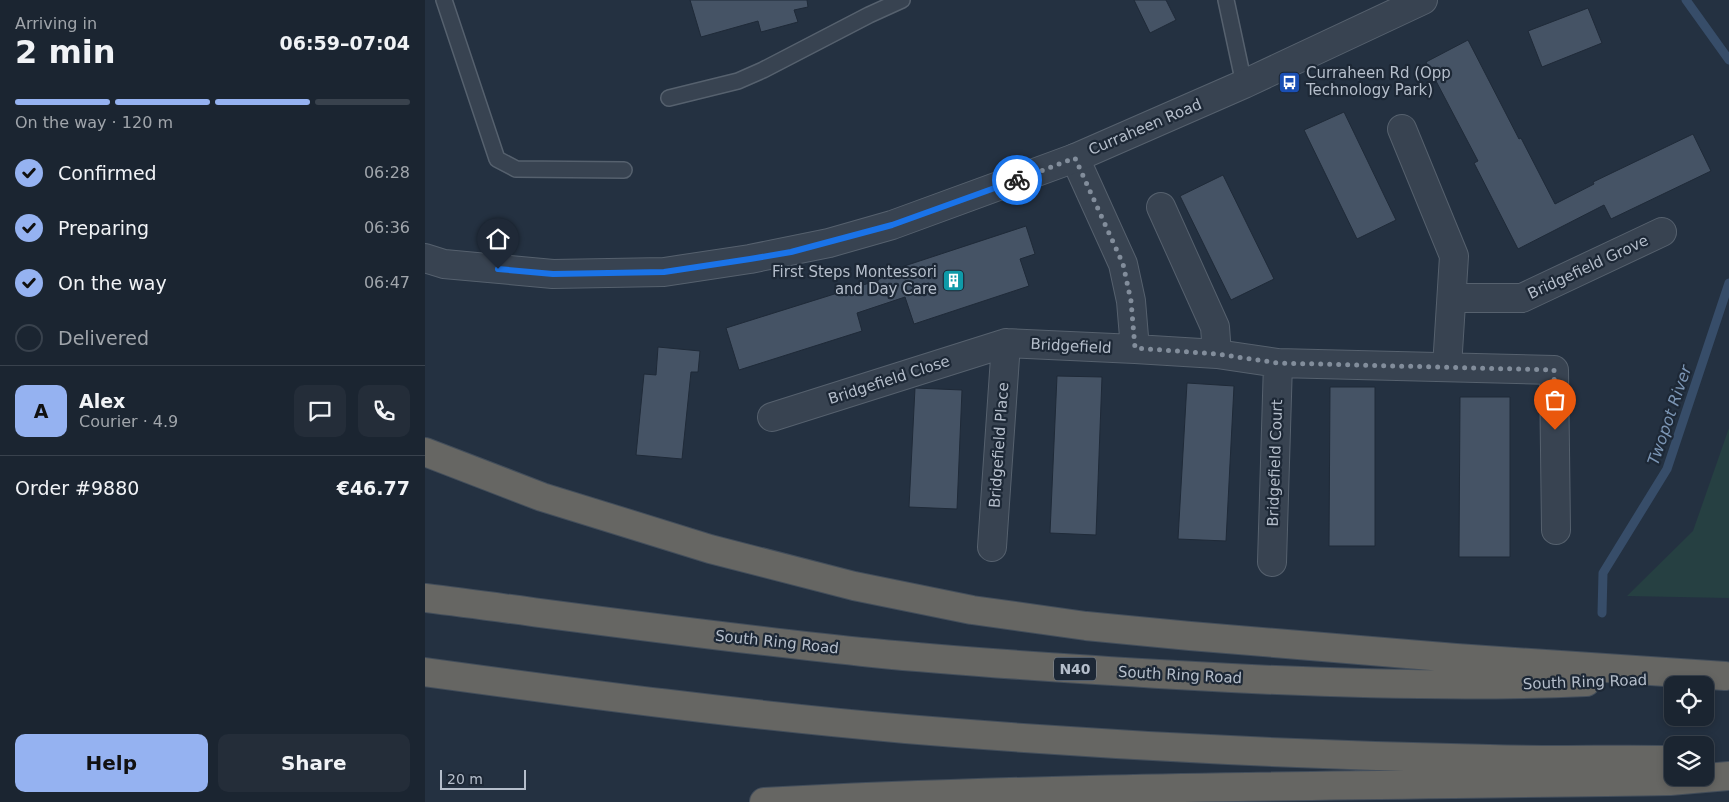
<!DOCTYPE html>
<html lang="en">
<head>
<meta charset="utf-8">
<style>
	body { margin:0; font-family:"DejaVu Sans",sans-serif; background:#242d39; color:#f1f3f6; height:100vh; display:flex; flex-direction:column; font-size:19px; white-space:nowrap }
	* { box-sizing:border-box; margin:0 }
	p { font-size:16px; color:#a0a5ab }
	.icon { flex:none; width:28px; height:28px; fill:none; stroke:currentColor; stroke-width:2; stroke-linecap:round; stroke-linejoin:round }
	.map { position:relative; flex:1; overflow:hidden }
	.panel { display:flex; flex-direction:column; background:#1b2531; width:425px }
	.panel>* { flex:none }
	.fabs { position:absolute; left:1239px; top:676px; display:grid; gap:10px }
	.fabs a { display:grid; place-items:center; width:50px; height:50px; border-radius:10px; background:#1b2531; box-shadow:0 2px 8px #0003,0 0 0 1px #39424d; font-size:25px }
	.scale { position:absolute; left:15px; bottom:12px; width:86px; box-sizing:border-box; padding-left:5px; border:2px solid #b5becb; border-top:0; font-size:14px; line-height:18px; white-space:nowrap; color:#b5becb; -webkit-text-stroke:4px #1d2836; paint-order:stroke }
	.pin { position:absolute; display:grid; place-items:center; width:42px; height:42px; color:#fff; margin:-51px -21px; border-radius:50% 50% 50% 0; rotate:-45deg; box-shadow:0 0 5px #0007 }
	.pin .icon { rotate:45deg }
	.courier { position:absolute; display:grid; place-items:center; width:50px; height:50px; margin:-25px; border:4px solid #1a73e8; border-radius:50%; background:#fff; color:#222; box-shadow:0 1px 6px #0007 }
	.overview em { font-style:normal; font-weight:800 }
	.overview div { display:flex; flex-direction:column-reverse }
	.overview { display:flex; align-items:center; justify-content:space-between; height:85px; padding:0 15px }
	h1 { font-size:32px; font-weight:800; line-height:38px }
	.bar { display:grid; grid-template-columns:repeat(4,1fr); gap:8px 5px; align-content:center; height:60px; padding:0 15px }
	.bar i { height:6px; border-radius:4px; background:#39424d }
	.bar .current { background:#95b2f1 }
	.bar p { grid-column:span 4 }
	.line { display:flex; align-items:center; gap:12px; padding:0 15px; border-top:1px solid #39424d }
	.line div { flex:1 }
	.round { display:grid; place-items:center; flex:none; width:52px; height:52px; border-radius:10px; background:#242d39 }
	ol { padding:0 15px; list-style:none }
	li { display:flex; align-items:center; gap:15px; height:55px }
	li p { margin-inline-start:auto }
	li .icon { padding:5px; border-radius:50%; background:#95b2f1; color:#111; stroke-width:4 }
	li:last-child { color:#a0a5ab }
	li i { width:28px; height:28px; border:2px solid #39424d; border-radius:50% }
	.button { display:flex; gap:10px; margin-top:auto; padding:10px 15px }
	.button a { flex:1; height:58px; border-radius:10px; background:#95b2f1; color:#111; font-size:20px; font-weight:800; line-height:58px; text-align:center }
	.button a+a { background:#242d39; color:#f1f3f6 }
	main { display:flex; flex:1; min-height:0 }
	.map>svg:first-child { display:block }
	.green { fill:#264042 }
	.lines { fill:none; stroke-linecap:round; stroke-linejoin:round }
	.stream { stroke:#374d69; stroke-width:9 }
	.building { fill:#455365; stroke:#1f2a38 }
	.service-casing { stroke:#56616e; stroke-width:18 }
	.minor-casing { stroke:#56616e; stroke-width:30 }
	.tertiary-casing { stroke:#56616e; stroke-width:30 }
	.trunk-casing { stroke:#434e5b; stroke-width:30 }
	.service { stroke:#384351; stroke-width:15 }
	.minor { stroke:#384351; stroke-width:28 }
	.tertiary { stroke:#384351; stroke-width:28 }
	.trunk { stroke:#666663; stroke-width:28 }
	.done { stroke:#828d9b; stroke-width:5; stroke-dasharray:0 9 }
	.route { stroke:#1a73e8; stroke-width:6 }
	.labels { text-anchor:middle; stroke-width:4.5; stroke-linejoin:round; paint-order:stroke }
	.shield { fill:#1d2836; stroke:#87919e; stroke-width:1 }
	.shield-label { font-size:14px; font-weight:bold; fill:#b5becb }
	.poi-label { font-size:15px; fill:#b5becb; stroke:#1d2836; text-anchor:start }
	.street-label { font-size:15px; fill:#b5becb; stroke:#1d2836 }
	.water-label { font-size:16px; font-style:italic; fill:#7b95b4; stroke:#1d2836 }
</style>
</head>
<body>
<main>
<section class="panel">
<div class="overview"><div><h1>2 min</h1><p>Arriving in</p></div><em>06:59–07:04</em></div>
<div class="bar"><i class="current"></i><i class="current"></i><i class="current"></i><i></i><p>On the way · 120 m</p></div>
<ol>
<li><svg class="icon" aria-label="check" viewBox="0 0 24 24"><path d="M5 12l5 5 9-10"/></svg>Confirmed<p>06:28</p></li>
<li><svg class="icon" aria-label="check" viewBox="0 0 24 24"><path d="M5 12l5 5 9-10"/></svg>Preparing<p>06:36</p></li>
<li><svg class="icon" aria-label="check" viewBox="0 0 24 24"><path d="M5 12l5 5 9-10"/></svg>On the way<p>06:47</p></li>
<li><i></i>Delivered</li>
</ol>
<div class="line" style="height:90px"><b class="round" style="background:#95b2f1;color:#111">A</b><div><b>Alex</b><p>Courier · 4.9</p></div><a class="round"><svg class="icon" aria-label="chat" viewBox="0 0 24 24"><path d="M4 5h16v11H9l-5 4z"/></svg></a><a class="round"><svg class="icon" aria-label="phone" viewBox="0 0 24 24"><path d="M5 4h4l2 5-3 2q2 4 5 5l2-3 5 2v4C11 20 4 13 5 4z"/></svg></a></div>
<div class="line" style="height:65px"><div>Order #9880</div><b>€46.77</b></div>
<div class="button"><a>Help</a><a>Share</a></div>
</section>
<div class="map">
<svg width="1304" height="802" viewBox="0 0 1304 802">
	<rect width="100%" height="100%" fill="#243141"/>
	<!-- green -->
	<path class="green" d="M 1304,428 L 1304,598 L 1202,596 L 1268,531 Z"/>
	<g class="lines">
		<!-- stream -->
		<path class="stream" d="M 1261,0 L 1304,60
			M 1177,613 L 1178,573 L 1242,469 L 1304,283"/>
	</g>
	<!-- building -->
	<path class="building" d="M 265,0 L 382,0 L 383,7 L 369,10 L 373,22 L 336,32 L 333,21 L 276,37 Z
		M 709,0 L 741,0 L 751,20 L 725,33 Z
		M 1163,8 L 1177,43 L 1117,67 L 1103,31 Z
		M 1043,40 L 1094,139 L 1096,138 L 1130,204 L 1169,184 L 1168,182 L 1268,134 L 1286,171 L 1186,219 L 1179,205 L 1093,249 L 1049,163 L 1053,161 L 1001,62 Z
		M 919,112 L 971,220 L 932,239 L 879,130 Z
		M 798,175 L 849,279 L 806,300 L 755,196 Z
		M 601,226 L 610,254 L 595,259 L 604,286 L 489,324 L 480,297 L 432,313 L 437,331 L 314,370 L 301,328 L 454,280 L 452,275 Z
		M 233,347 L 275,351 L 273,372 L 266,372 L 257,459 L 211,455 L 219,374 L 231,375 Z
		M 632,376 L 677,377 L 671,535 L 625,533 Z
		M 762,383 L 809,386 L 801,541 L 753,539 Z
		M 905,387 L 950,387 L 950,546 L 904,546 Z
		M 490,388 L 537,390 L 532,509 L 484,507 Z
		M 1035,397 L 1085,397 L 1085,557 L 1034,557 Z"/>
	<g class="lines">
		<defs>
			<path id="service" d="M 19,0 L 72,159 L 91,169 L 199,170
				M 801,0 L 819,84
				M 244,98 L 313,81 L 338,70 L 444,15 L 477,0"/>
			<path id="minor" d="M 977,129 L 1029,256 L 1022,367
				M 650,158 L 698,264 L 706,301 L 710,349
				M 736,207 L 790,327 L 792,354
				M 1028,298 L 1097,298 L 1237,232
				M 347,417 L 581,343 L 710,349 L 792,354 L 853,363 L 1129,370 L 1131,530
				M 567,547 L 581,343
				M 847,562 L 853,363"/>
			<path id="tertiary" d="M 0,258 L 19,264 L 128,274 L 239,272 L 325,259 L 404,243 L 467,225 L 650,158 L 819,84 L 998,0"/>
			<path id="trunk" d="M 0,452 L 117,497 L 285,549 L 429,586 L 547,610 L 661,626 L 765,636 L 1031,658 L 1300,676
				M 0,598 C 149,617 298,638 448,653 C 549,663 650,669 752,675 C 888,683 1025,688 1161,682
				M 0,672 C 160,694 320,715 481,729 C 675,745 870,755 1065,759 C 1126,761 1187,759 1248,760
				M 339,802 C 640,786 943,786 1245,781 L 1304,776"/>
		</defs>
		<!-- service casing -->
		<use href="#service" class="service-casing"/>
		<!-- minor casing -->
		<use href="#minor" class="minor-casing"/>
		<!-- tertiary casing -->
		<use href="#tertiary" class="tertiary-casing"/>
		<!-- trunk casing -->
		<use href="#trunk" class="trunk-casing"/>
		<!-- service -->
		<use href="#service" class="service"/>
		<!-- minor -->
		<use href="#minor" class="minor"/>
		<!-- tertiary -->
		<use href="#tertiary" class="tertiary"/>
		<!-- trunk -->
		<use href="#trunk" class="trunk"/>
	</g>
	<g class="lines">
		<!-- done -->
		<path class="done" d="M 592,180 L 650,158 L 698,264 L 706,301 L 710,348 L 792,354 L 853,363 L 1129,370 L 1130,430"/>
		<!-- route -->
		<path class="route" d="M 73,269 L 128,274 L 239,272 L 325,259 L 366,252 L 467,225 L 592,180"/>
	</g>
	<!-- icons -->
	<defs>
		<symbol id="bus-square" viewBox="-11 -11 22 22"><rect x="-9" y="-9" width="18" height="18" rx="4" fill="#1a4fb4" stroke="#1d2836"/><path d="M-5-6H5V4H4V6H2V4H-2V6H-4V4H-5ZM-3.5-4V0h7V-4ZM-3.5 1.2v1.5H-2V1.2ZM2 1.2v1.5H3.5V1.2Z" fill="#fff"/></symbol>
		<symbol id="building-square" viewBox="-11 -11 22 22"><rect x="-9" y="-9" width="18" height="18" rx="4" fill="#0f9aa8" stroke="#1d2836"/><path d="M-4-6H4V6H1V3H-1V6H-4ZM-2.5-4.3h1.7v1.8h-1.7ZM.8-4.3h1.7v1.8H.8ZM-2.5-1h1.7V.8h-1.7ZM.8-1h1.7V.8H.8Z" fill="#fff"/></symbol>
	</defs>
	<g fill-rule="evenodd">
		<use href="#bus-square" x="852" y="70" width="25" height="25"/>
		<use href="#building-square" x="516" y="268" width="25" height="25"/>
	</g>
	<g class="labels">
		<!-- shield labels -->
		<rect class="shield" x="629" y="657.5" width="42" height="23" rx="4"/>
		<g class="shield-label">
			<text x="650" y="674">N40</text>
		</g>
		<!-- poi labels -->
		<g class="poi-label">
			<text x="881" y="78">Curraheen Rd (Opp<tspan x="881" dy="17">Technology Park)</tspan></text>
			<text x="512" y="277" text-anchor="end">First Steps Montessori<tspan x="512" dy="17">and Day Care</tspan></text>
		</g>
		<!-- street labels -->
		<g class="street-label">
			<text transform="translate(720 127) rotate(-23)" y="5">Curraheen Road</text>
			<text transform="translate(1163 267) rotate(-25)" y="5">Bridgefield Grove</text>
			<text transform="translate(646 346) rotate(3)" y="5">Bridgefield</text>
			<text transform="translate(464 380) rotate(-18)" y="5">Bridgefield Close</text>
			<text transform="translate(574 445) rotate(-86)" y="5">Bridgefield Place</text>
			<text transform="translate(850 463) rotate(-88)" y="5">Bridgefield Court</text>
			<text transform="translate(352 642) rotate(6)" y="5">South Ring Road</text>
			<text transform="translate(755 675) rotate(3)" y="5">South Ring Road</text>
			<text transform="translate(1160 682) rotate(-2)" y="5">South Ring Road</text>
		</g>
		<!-- water labels -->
		<g class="water-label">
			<text transform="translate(1244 415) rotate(-71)" y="6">Twopot River</text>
		</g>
	</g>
</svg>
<div class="fabs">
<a><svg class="icon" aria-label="locate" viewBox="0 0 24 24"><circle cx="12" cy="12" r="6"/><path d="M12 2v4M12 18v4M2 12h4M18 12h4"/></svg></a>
<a><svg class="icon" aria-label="layers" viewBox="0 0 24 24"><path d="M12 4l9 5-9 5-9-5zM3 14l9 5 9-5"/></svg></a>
</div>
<div class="scale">20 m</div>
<div class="pin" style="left:1130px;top:430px;background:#ea580c"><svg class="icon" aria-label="bag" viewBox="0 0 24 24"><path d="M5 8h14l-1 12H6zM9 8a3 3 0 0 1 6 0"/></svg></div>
<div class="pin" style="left:73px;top:269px;background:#1f2937"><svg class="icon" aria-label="home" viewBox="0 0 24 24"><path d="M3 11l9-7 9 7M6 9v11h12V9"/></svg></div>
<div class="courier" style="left:592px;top:180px"><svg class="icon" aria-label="bike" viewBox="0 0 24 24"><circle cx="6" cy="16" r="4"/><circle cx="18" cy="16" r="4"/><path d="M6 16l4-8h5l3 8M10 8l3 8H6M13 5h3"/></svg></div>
</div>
</main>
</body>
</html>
